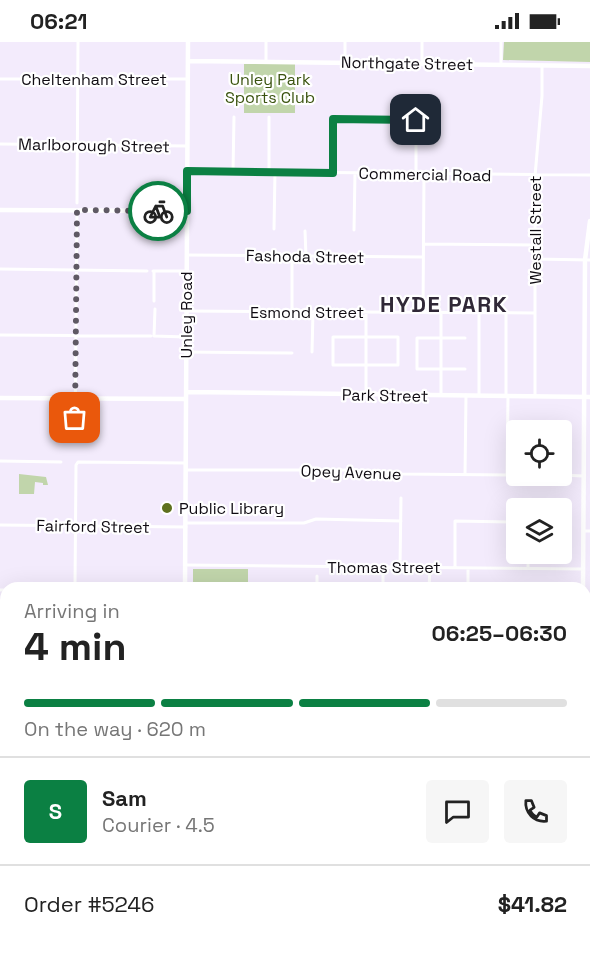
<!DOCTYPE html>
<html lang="en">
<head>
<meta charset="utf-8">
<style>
	body { margin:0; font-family:"Space Grotesk",sans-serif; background:#f6f6f6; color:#222; height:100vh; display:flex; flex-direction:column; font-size:22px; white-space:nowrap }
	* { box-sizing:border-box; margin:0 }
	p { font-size:20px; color:#767676 }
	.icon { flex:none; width:33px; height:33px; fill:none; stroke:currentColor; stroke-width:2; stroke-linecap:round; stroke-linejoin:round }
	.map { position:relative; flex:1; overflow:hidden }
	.panel { position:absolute; left:0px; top:540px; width:591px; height:374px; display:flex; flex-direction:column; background:#fff; border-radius:18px 18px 0 0; box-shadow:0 6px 24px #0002 }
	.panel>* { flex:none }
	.fabs { position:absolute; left:506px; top:378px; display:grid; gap:12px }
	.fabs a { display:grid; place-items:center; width:66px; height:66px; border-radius:6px; background:#fff; box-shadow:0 6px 24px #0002; font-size:30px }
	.pin { position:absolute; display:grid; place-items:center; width:51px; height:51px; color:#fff; margin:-26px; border-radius:12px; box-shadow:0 3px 9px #0006 }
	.courier { position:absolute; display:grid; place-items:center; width:60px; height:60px; margin:-30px; border:4px solid #0b8043; border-radius:50%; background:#fff; color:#222; box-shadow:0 2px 8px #0007 }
	.headline em { font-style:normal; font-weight:600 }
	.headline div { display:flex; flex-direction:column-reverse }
	.headline { display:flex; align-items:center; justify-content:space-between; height:102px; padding:0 24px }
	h1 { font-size:39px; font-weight:600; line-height:45px }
	.bar { display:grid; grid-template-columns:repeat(4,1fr); gap:9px 6px; align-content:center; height:72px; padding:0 24px }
	.bar i { height:8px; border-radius:4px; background:#e0e0e0 }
	.bar .current { background:#0b8043 }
	.bar p { grid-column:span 4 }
	.line { display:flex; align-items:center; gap:15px; padding:0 24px; border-top:2px solid #e0e0e0 }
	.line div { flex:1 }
	.round { display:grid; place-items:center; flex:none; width:63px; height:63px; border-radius:6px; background:#f6f6f6 }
	.status { display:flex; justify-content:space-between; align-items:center; height:42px; padding:0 30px; background:#fff; direction:ltr }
	.status svg { height:16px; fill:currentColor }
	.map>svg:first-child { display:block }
	.green { fill:#c1d5ab }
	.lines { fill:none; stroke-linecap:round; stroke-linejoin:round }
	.stream { stroke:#9ed1ee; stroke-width:1.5 }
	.street { stroke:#fff; stroke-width:3 }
	.secondary { stroke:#fff; stroke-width:4.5 }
	.done { stroke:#5f5964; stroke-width:6; stroke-dasharray:0 10.8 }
	.route { stroke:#0b8043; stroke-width:8 }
	.poi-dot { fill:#5e701e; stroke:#fff; stroke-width:2 }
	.labels { text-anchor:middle; stroke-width:4.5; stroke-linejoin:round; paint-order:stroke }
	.street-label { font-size:16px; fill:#0f0b12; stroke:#fff }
	.park-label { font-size:16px; fill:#3a530f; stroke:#fff }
	.poi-label { font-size:16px; fill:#0f0b12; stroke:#fff; text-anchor:start }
	.district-label { font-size:22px; font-weight:bold; letter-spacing:1.5px; fill:#302837; stroke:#fff }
</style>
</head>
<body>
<div class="status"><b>06:21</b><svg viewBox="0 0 49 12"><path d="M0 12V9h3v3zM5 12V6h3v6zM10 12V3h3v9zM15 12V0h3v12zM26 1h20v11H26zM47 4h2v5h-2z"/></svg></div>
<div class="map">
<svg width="590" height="913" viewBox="0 0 590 913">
	<rect width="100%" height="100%" fill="#f3ebfc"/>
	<!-- green -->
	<path class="green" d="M 504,0 L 590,0 L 590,20 L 503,18 Z
		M 244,22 L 295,22 L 295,71 L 244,71 Z
		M 19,432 L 46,435 L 48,443 L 43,443 L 43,441 L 35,440 L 34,452 L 19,452 Z
		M 193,527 L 248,527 L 248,546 L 193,546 Z"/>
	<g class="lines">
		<!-- stream -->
		<path class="stream" d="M 587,841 L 590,841
			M 586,913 L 590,912"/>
		<!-- street -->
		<path class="street" d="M 266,20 L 266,0
			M 345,21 L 345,0
			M 422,22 L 422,0
			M 501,23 L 501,0
			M 0,37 L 187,37
			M 0,102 L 187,104
			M 187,129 L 590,133
			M 233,130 L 234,75
			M 269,130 L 269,75
			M 333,131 L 332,77 L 416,78 L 416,133
			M 77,161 L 78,0
			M 274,187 L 275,130
			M 354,188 L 355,131
			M 305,189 L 306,214
			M 424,202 L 535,203
			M 187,213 L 423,215
			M 292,214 L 292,269
			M 535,217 L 590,218
			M 0,227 L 147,229
			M 153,229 L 187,229
			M 154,229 L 154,259
			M 155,267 L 154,294 L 186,295
			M 187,269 L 535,271
			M 423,270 L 424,133
			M 441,271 L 441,353
			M 0,293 L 151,294
			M 333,295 L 398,295 L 398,323 L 333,323 Z
			M 465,296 L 417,296 L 417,327 L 465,327
			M 186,310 L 292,311
			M 312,310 L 313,270
			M 366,352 L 366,270
			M 479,353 L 479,271
			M 506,354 L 506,272
			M 535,354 L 535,134 L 542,54 L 542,23
			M 538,388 L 538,380
			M 75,391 L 77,169
			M 0,419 L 61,420
			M 186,428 L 353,428 L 401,432 L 516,433
			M 465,433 L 466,353
			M 507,433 L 508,354
			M 561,433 L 583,434
			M 186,481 L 304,481 L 316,477 L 401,479
			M 0,483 L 186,485
			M 583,489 L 590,489
			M 185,523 L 582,527
			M 400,525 L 401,456
			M 455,525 L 455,479 L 516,480
			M 528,526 L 528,512
			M 317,534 L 317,546
			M 75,544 L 76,423 L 78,420 L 186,421
			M 71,546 L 75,544 L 79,546
			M 383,546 L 383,525
			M 429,546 L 430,525
			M 468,546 L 468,526
			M 0,548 L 6,548
			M 585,552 L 590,552
			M 585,669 L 590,669
			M 0,690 L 6,690
			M 585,729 L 590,729
			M 0,756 L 6,756
			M 585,781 L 590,781
			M 0,793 L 6,793
			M 585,833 L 590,833
			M 0,864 L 6,864
			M 115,908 L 115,913
			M 27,913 L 27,908
			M 262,913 L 262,908
			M 336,913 L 336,908
			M 402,913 L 402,908
			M 468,913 L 468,908"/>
		<!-- secondary -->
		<path class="secondary" d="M 188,19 L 590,24
			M 0,168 L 187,169
			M 186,350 L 590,355
			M 0,356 L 186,357
			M 185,546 L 188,0
			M 583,546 L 585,218 L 590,179
			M 183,913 L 183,908
			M 579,913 L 579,908"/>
	</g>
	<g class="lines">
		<!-- done -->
		<path class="done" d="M 75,376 L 77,168 L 158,169"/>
		<!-- route -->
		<path class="route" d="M 158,169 L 187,169 L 187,129 L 333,131 L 333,77 L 416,78"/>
	</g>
	<!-- markers -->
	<circle class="poi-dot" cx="167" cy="466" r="6"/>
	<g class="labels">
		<!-- street labels -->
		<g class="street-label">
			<text transform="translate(407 21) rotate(1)" y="6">Northgate Street</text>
			<text x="94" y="43">Cheltenham Street</text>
			<text transform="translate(94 103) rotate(1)" y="6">Marlborough Street</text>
			<text transform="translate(425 132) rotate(1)" y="6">Commercial Road</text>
			<text transform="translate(535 188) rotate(-90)" y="6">Westall Street</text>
			<text transform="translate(305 214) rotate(1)" y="6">Fashoda Street</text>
			<text x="307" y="276">Esmond Street</text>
			<text transform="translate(186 273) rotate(-90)" y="6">Unley Road</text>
			<text transform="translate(385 353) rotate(1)" y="6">Park Street</text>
			<text transform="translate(351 430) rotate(2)" y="6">Opey Avenue</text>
			<text transform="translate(93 484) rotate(1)" y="6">Fairford Street</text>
			<text x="384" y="531">Thomas Street</text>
		</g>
		<!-- park labels -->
		<g class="park-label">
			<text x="270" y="43">Unley Park<tspan x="270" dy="18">Sports Club</tspan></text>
		</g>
		<!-- poi labels -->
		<g class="poi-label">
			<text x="179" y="472">Public Library</text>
		</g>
		<!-- district labels -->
		<g class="district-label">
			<text x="444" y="270">HYDE PARK</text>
		</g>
	</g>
</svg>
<div class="fabs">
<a><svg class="icon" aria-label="locate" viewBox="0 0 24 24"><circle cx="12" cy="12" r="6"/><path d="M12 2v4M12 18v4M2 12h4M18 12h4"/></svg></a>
<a><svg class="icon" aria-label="layers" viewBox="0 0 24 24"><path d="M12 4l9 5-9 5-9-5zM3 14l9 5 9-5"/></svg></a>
</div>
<div class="pin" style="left:75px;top:376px;background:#ea580c"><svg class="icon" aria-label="bag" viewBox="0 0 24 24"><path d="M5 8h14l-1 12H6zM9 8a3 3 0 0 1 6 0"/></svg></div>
<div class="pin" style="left:416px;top:78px;background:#1f2937"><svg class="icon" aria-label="home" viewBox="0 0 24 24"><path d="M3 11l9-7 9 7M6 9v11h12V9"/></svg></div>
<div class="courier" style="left:158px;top:169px"><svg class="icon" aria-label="bike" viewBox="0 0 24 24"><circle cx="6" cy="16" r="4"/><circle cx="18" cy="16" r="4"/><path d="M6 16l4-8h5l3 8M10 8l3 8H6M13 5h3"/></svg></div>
<section class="panel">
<div class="headline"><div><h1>4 min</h1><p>Arriving in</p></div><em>06:25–06:30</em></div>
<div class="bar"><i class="current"></i><i class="current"></i><i class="current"></i><i></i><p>On the way · 620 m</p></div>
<div class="line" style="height:108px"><b class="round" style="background:#0b8043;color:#fff">S</b><div><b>Sam</b><p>Courier · 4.5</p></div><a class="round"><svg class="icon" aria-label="chat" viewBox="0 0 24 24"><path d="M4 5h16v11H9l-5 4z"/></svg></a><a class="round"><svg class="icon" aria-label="phone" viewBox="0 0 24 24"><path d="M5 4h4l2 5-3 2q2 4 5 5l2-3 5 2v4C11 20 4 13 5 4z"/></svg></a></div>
<div class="line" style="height:78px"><div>Order #5246</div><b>$41.82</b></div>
</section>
</div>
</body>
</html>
